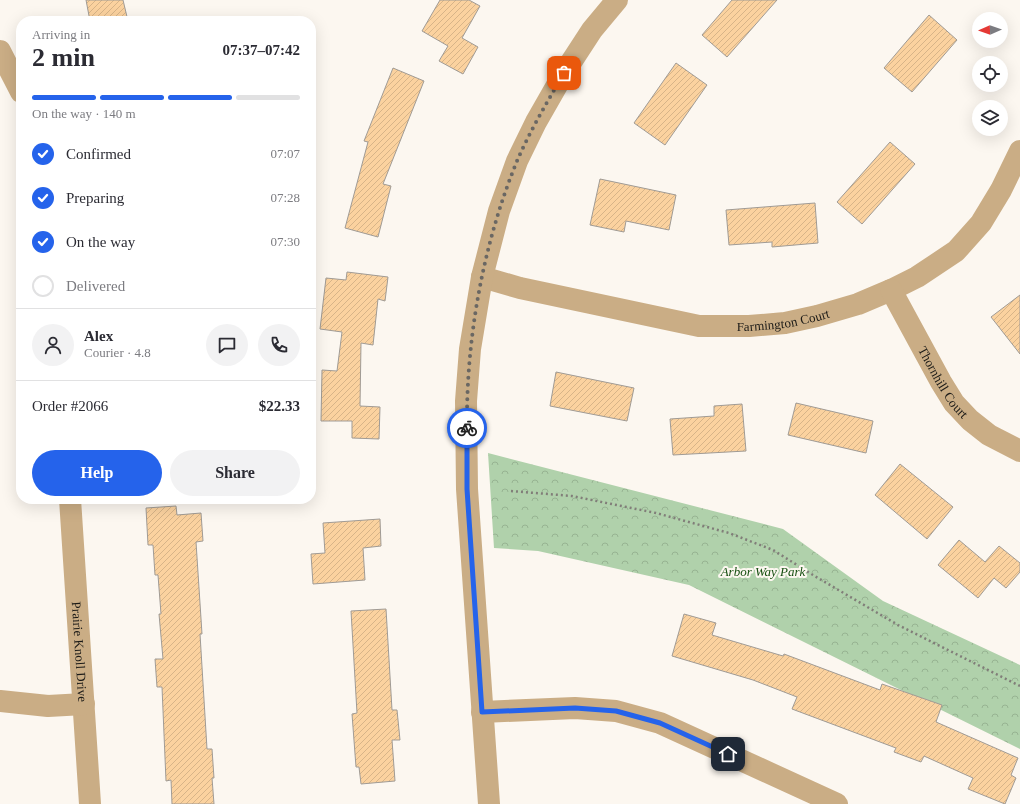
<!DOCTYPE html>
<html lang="en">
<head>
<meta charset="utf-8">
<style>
	body { margin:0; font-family:Georgia,serif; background:#f2f2f3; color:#2b2b33; height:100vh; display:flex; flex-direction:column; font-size:15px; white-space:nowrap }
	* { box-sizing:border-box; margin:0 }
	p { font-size:13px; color:#7c7c81 }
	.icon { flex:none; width:22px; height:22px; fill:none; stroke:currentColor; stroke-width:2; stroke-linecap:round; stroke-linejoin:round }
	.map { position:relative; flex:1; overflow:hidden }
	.sheet { position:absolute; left:16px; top:16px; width:300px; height:488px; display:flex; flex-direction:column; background:#fff; border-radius:16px; box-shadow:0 4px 16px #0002 }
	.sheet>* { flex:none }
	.needle { width:26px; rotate:268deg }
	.tools { position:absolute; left:972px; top:12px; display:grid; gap:8px }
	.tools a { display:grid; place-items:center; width:36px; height:36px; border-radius:50%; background:#fff; box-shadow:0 4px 16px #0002; font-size:20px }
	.pin { position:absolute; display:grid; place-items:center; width:34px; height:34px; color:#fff; margin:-17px; border-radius:8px; box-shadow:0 2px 6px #0006 }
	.courier { position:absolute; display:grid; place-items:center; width:40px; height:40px; margin:-20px; border:3px solid #2563eb; border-radius:50%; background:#fff; color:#222; box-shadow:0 1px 5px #0007 }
	.head em { font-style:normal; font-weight:700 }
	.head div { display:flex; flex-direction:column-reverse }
	.head { display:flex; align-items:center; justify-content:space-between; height:68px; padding:0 16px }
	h1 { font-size:26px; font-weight:700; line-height:30px }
	.bar { display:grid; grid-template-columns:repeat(4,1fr); gap:6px 4px; align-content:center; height:48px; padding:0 16px }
	.bar i { height:5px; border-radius:3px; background:#e1e1e2 }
	.bar .on { background:#2563eb }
	.bar p { grid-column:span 4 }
	.line { display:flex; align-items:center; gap:10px; padding:0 16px; border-top:1px solid #e1e1e2 }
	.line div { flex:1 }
	.round { display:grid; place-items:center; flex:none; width:42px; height:42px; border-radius:21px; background:#f2f2f3 }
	ol { padding:0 16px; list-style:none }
	li { display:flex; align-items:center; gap:12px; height:44px }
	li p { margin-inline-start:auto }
	li .icon { padding:4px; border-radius:50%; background:#2563eb; color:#fff; stroke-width:4 }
	li:last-child { color:#7c7c81 }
	li i { width:22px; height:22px; border:2px solid #e1e1e2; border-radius:50% }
	.cta { display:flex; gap:8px; margin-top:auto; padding:8px 16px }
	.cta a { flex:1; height:46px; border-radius:24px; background:#2563eb; color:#fff; font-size:16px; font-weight:700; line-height:46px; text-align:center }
	.cta a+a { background:#f2f2f3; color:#2b2b33 }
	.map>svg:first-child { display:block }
	.park { fill:url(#park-crowns) }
	.building { fill:url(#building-hatch); stroke:#a09b95 }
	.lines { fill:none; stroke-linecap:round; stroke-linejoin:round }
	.path { stroke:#817e79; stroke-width:2.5; stroke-dasharray:2 3; stroke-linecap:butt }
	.minor { stroke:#caad85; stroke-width:22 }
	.done { stroke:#6a6763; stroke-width:4; stroke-dasharray:0 7.2 }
	.route { stroke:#2563eb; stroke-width:5 }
	.labels { text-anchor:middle; stroke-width:4; stroke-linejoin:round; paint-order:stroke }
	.street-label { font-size:13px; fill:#1b1a17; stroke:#fcf7f0 }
	.park-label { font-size:13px; font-style:italic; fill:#154f10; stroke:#fcf7f0 }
</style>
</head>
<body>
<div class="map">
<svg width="1020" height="804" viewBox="0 0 1020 804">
	<defs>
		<pattern id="park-crowns" width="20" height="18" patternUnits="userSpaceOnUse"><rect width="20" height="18" fill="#b0d1ab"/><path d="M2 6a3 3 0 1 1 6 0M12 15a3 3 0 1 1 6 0" fill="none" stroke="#97b392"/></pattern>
		<pattern id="building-hatch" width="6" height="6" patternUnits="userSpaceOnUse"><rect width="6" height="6" fill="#fbd29f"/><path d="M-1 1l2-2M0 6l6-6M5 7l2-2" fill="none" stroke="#d7b488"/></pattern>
	</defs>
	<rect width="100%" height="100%" fill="#fcf7f0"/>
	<!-- park -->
	<path class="park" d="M 488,453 L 783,529 L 883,601 L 1020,665 L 1020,749 L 689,585 L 538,551 L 494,548 Z"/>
	<!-- building -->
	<path class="building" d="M 86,0 L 123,0 L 128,21 L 90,21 Z
		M 440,0 L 469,0 L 480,6 L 462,38 L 478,47 L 463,74 L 439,61 L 448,46 L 422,31 Z
		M 732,0 L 777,0 L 727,57 L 702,35 Z
		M 929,15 L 957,40 L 912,92 L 884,68 Z
		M 676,63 L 707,85 L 665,145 L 634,123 Z
		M 393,68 L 424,81 L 383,184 L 391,186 L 378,237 L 345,228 L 368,142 L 364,141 Z
		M 890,142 L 915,164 L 862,224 L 837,202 Z
		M 600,179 L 676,195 L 669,230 L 626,221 L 624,232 L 590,225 Z
		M 815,203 L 818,243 L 772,247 L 772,242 L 729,245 L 726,210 Z
		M 347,272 L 388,277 L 385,301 L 378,299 L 373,345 L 361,343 L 360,406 L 380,407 L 379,439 L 352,438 L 352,421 L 321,421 L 322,370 L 337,371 L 342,332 L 320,329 L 326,278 L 346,280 Z
		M 1020,295 L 1020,354 L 991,317 Z
		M 556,372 L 634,388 L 627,421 L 550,406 Z
		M 796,403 L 873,421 L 866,453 L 788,435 Z
		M 742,404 L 746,451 L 673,455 L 670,419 L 714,416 L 714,406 Z
		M 900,464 L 953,507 L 927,539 L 875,495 Z
		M 176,506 L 177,515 L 201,513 L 203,541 L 196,542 L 202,634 L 200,634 L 207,749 L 212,749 L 214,778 L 212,778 L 214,804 L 172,804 L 171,780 L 166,781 L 162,687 L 157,687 L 155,659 L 163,659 L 159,614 L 161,614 L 158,575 L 155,575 L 153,545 L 148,545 L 146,508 Z
		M 380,519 L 381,546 L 363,548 L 365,580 L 313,584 L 311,554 L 325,553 L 323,523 Z
		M 959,540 L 985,562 L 999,546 L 1020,563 L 1020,572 L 1006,588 L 994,578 L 978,598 L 938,565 Z
		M 386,609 L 392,710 L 397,710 L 400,740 L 392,740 L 395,781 L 361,784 L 359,767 L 356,767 L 352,714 L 357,713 L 351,611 Z
		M 684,614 L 716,623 L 712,635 L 783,656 L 784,654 L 880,690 L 882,684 L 942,705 L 936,722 L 1018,758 L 1011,775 L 1016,778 L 1005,804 L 968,789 L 973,778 L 924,756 L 921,762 L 894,752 L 896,748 L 792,709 L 797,697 L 753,680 L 672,656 Z"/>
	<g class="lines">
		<!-- path -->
		<path class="path" d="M 511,491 L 572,496 L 656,513 L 729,533 L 773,550 L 813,575 L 898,625 L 1020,686"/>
		<!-- minor -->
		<g class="minor">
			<path d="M 0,51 L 21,92"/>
			<path id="s1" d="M 482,277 L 520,288 L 699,326 L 749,326 L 785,323 L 817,316 L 858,304 L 891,290 L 917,277 L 956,251 L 981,223 L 1001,190 L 1020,151"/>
			<path id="s2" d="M 891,290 L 941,382 L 954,403 L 970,420 L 989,435 L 1020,451"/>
			<path id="s3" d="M 70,499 L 90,804"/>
			<path d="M 0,701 L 48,706 L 84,704"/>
			<path d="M 482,712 L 575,708 L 616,711 L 660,723 L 837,804"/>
			<path d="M 489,804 L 467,489 L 466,401 L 470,349 L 482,277 L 499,211 L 517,161 L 536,122 L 564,73 L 592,30 L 617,0"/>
		</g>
	</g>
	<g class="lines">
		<!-- done -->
		<path class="done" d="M 467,428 C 466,339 483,244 517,161 C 530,131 547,102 564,73"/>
		<!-- route -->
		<path class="route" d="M 467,428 L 467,489 L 482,712 L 575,708 L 616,711 L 660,723 L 728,754"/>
	</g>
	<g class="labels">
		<!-- street labels -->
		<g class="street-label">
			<text dy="5" stroke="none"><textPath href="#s1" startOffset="307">Farmington Court</textPath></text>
			<text dy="5" stroke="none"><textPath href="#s2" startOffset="106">Thornhill Court</textPath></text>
			<text dy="5" stroke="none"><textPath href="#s3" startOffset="153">Prairie Knoll Drive</textPath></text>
		</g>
		<!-- park labels -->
		<g class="park-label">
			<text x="763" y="576">Arbor Way Park</text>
		</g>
	</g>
</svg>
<div class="tools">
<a><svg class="needle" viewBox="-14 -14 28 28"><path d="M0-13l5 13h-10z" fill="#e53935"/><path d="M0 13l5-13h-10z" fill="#7c7c81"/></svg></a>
<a><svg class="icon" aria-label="locate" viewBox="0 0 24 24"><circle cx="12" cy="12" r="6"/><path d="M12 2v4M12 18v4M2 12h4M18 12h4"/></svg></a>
<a><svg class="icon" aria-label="layers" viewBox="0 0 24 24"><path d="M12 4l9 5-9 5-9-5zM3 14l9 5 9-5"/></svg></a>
</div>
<div class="pin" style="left:564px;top:73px;background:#ea580c"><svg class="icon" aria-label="bag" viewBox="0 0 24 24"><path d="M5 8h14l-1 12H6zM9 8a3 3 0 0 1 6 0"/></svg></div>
<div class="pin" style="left:728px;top:754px;background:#1f2937"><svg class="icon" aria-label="home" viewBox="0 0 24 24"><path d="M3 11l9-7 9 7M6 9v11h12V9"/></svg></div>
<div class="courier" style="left:467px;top:428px"><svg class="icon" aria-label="bike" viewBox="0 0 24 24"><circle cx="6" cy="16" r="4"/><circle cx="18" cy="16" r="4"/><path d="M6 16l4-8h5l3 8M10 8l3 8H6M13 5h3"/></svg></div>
<section class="sheet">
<div class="head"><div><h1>2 min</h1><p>Arriving in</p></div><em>07:37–07:42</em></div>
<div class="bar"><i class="on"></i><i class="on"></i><i class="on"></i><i></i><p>On the way · 140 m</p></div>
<ol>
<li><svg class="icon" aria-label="check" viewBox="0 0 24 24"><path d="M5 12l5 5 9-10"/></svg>Confirmed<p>07:07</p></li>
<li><svg class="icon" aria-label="check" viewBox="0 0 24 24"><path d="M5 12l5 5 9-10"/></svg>Preparing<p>07:28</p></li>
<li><svg class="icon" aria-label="check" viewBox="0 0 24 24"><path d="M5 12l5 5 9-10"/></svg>On the way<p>07:30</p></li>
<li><i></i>Delivered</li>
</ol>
<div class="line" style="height:72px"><a class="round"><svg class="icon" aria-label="person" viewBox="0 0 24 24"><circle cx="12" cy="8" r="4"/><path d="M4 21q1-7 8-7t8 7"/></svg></a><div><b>Alex</b><p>Courier · 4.8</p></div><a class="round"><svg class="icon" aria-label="chat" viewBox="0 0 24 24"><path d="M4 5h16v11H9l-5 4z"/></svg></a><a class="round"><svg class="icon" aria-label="phone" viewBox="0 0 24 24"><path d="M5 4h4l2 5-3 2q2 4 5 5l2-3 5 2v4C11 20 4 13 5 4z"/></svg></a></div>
<div class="line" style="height:52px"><div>Order #2066</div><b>$22.33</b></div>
<div class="cta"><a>Help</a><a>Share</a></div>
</section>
</div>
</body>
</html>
